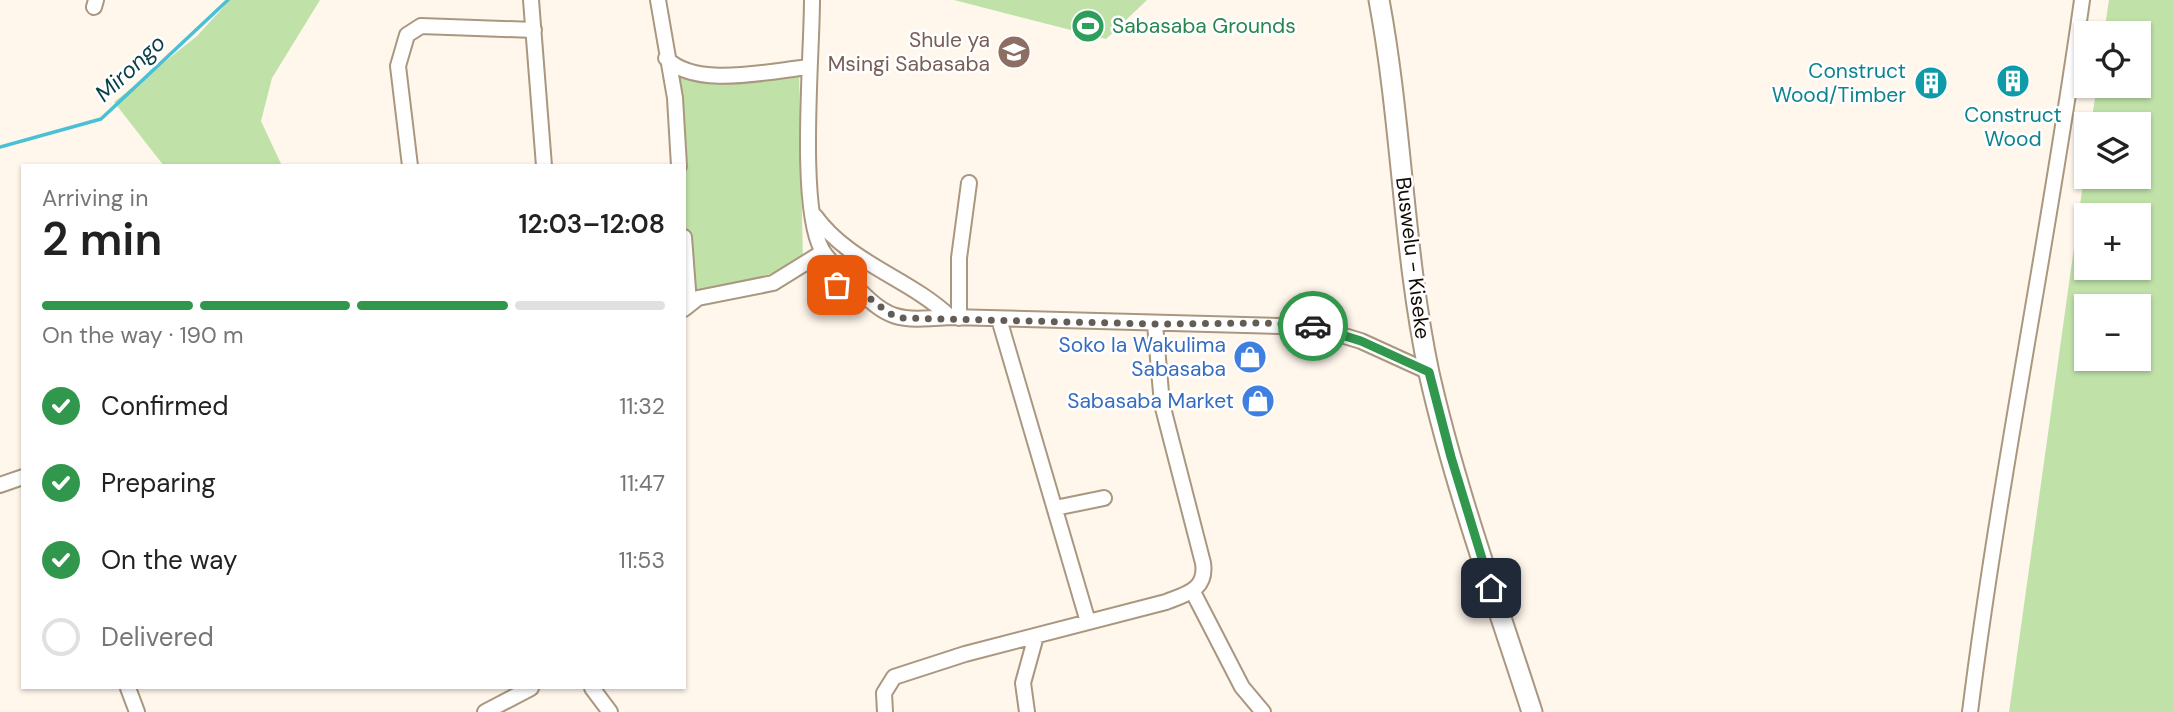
<!DOCTYPE html>
<html lang="en">
<head>
<meta charset="utf-8">
<style>
	body { margin:0; font-family:"DM Sans",sans-serif; background:#f6f6f6; color:#222; height:100vh; display:flex; flex-direction:column; font-size:26px; white-space:nowrap }
	* { box-sizing:border-box; margin:0 }
	p { font-size:23px; color:#767676 }
	.icon { flex:none; width:38px; height:38px; fill:none; stroke:currentColor; stroke-width:2; stroke-linecap:round; stroke-linejoin:round }
	.map { position:relative; flex:1; overflow:hidden }
	.sheet { position:absolute; left:21px; top:164px; width:665px; height:525px; display:flex; flex-direction:column; background:#fff; border-radius:0px; box-shadow:0 2px 5px #0004 }
	.sheet>* { flex:none }
	.controls { position:absolute; left:2074px; top:21px; display:grid; gap:14px }
	.controls a { display:grid; place-items:center; width:77px; height:77px; border-radius:0px; background:#fff; box-shadow:0 2px 5px #0004; font-size:35px }
	.pin { position:absolute; display:grid; place-items:center; width:60px; height:60px; color:#fff; margin:-30px; border-radius:14px; box-shadow:0 4px 10px #0006 }
	.courier { position:absolute; display:grid; place-items:center; width:70px; height:70px; margin:-35px; border:5px solid #31974d; border-radius:50%; background:#fff; color:#222; box-shadow:0 2px 9px #0007 }
	.overview em { font-style:normal; font-weight:600 }
	.overview div { display:flex; flex-direction:column-reverse }
	.overview { display:flex; align-items:center; justify-content:space-between; height:119px; padding:0 21px }
	h1 { font-size:46px; font-weight:600; line-height:52px }
	.bar { display:grid; grid-template-columns:repeat(4,1fr); gap:10px 7px; align-content:center; height:84px; padding:0 21px }
	.bar i { height:9px; border-radius:5px; background:#e0e0e0 }
	.bar .on { background:#31974d }
	.bar p { grid-column:span 4 }
	ol { padding:0 21px; list-style:none }
	li { display:flex; align-items:center; gap:21px; height:77px }
	li p { margin-inline-start:auto }
	li .icon { padding:7px; border-radius:50%; background:#31974d; color:#fff; stroke-width:4 }
	li:last-child { color:#767676 }
	li i { width:38px; height:38px; border:4px solid #e0e0e0; border-radius:50% }
	.map>svg:first-child { display:block }
	.green { fill:#c0e2a9; fill-rule:evenodd }
	.lines { fill:none; stroke-linecap:round; stroke-linejoin:round }
	.stream { stroke:#49c0d5; stroke-width:3.5 }
	.street-casing { stroke:#aa977f; stroke-width:18 }
	.secondary-casing { stroke:#aa977f; stroke-width:23 }
	.street { stroke:#fff; stroke-width:14 }
	.secondary { stroke:#fff; stroke-width:19 }
	.done { stroke:#645d55; stroke-width:7; stroke-dasharray:0 12.6 }
	.route { stroke:#31974d; stroke-width:9 }
	.labels { text-anchor:middle; stroke-width:5; stroke-linejoin:round; paint-order:stroke }
	.leisure-label { font-size:21px; fill:#27864d; stroke:#fff; text-anchor:start }
	.education-label { font-size:21px; fill:#785e54; stroke:#fff; text-anchor:end }
	.culture-label { font-size:21px; fill:#0d838f; stroke:#fff; text-anchor:end }
	.street-label { font-size:21px; fill:#110b04; stroke:#fff }
	.shop-label { font-size:21px; fill:#366cbe; stroke:#fff; text-anchor:end }
	.water-label { font-size:23px; font-style:italic; fill:#083f49; stroke:#fff }
</style>
</head>
<body>
<div class="map">
<svg width="2173" height="712" viewBox="0 0 2173 712">
	<rect width="100%" height="100%" fill="#fff6ec"/>
	<!-- green -->
	<path class="green" d="M 230,0 L 320,0 L 272,78 L 261,121 L 282,166 L 164,166 L 114,102 L 197,36 Z
		M 954,0 L 1147,0 L 1106,39 Z
		M 2109,0 L 2173,0 L 2173,712 L 2009,712 L 2086,162 L 2086,177 L 2138,177 L 2138,124 L 2091,124 L 2097,86 L 2138,86 L 2138,33 L 2104,33 ZM 2138,215 L 2138,268 L 2086,268 L 2086,215 ZM 2086,306 L 2138,306 L 2138,359 L 2086,359 Z
		M 799,67 L 803,264 L 687,299 L 684,166 L 675,74 Z"/>
	<g class="lines">
		<!-- stream -->
		<path class="stream" d="M 0,147 L 101,119 L 228,0"/>
		<defs>
			<path id="street" d="M 531,0 L 544,166
				M 658,0 L 675,98 L 679,166
				M 812,0 C 812,55 798,207 822,250 C 829,262 842,272 851,282 C 889,321 896,321 950,317 L 1315,327 L 1361,341 L 1429,372
				M 94,7 L 96,0
				M 666,58 C 695,89 769,71 809,67
				M 410,166 L 398,66 L 407,35 L 421,26 L 534,30
				M 815,216 C 850,264 909,278 950,317
				M 684,237 L 689,303
				M 827,258 C 828,281 843,297 865,296
				M 684,309 L 698,298 L 773,283 L 823,252
				M 959,318 L 959,258 L 969,183
				M 999,319 L 1088,622
				M 0,485 L 23,477
				M 1055,508 L 1104,498
				M 1193,592 L 1242,687 L 1263,712
				M 128,688 L 137,712
				M 592,688 L 610,712
				M 485,712 L 531,688
				M 885,712 L 884,693 L 894,677 L 965,654 L 1166,602 C 1186,594 1207,590 1203,563 L 1162,404 L 1155,324
				M 1027,712 L 1023,683 L 1036,636
				M 1970,712 C 2000,473 2049,238 2082,0"/>
			<path id="secondary" d="M 1379,0 C 1402,123 1403,250 1429,373 C 1455,488 1496,600 1532,712"/>
		</defs>
		<!-- street casing -->
		<use href="#street" class="street-casing"/>
		<!-- secondary casing -->
		<use href="#secondary" class="secondary-casing"/>
		<!-- street -->
		<use href="#street" class="street"/>
		<!-- secondary -->
		<use href="#secondary" class="secondary"/>
	</g>
	<g class="lines">
		<!-- done -->
		<path class="done" d="M 837,285 C 847,296 852,293 864,296 C 875,299 885,314 900,318 L 1155,324 L 1263,323 L 1313,326"/>
		<!-- route -->
		<path class="route" d="M 1313,326 L 1361,341 L 1429,372 L 1451,457 L 1491,588"/>
	</g>
	<!-- icons -->
	<defs>
		<symbol id="stadium-disc" viewBox="-11 -11 22 22"><circle r="9.5" fill="#2e9e5b" stroke="#fff"/><path d="M0-5a6.5 5 0 1 0 0 10a6.5 5 0 1 0 0-10ZM-3.5-1.8h7v3.6h-7Z" fill="#fff"/></symbol>
		<symbol id="school-disc" viewBox="-11 -11 22 22"><circle r="9.5" fill="#8d6e63" stroke="#fff"/><path d="M0-5L7-2L0 1L-7-2ZM-4 1L0 2.5L4 1V4Q0 6-4 4Z" fill="#fff"/></symbol>
		<symbol id="building-disc" viewBox="-11 -11 22 22"><circle r="9.5" fill="#0f9aa8" stroke="#fff"/><path d="M-4-6H4V6H1V3H-1V6H-4ZM-2.5-4.3h1.7v1.8h-1.7ZM.8-4.3h1.7v1.8H.8ZM-2.5-1h1.7V.8h-1.7ZM.8-1h1.7V.8H.8Z" fill="#fff"/></symbol>
		<symbol id="shop-disc" viewBox="-11 -11 22 22"><circle r="9.5" fill="#3f7fe0" stroke="#fff"/><path d="M-5-2.5h2.3a2.7 3.5 0 0 1 5.4 0H5L5.5 6h-11ZM-1.5-2.5h3a1.5 2.3 0 0 0-3 0Z" fill="#fff"/></symbol>
	</defs>
	<g fill-rule="evenodd">
		<use href="#stadium-disc" x="1069" y="7" width="38" height="38"/>
		<use href="#school-disc" x="995" y="33" width="38" height="38"/>
		<use href="#building-disc" x="1994" y="62" width="38" height="38"/>
		<use href="#building-disc" x="1912" y="64" width="38" height="38"/>
		<use href="#shop-disc" x="1231" y="338" width="38" height="38"/>
		<use href="#shop-disc" x="1239" y="382" width="38" height="38"/>
	</g>
	<g class="labels">
		<!-- leisure labels -->
		<g class="leisure-label">
			<text x="1112" y="33">Sabasaba Grounds</text>
		</g>
		<!-- education labels -->
		<g class="education-label">
			<text x="990" y="47">Shule ya<tspan x="990" dy="24">Msingi Sabasaba</tspan></text>
		</g>
		<!-- culture labels -->
		<g class="culture-label">
			<text x="1906" y="78">Construct<tspan x="1906" dy="24">Wood/Timber</tspan></text>
			<text x="2013" y="122" text-anchor="middle">Construct<tspan x="2013" dy="24">Wood</tspan></text>
		</g>
		<!-- street labels -->
		<g class="street-label">
			<text transform="translate(1413 258) rotate(83)" y="7">Buswelu - Kiseke</text>
		</g>
		<!-- shop labels -->
		<g class="shop-label">
			<text x="1226" y="352">Soko la Wakulima<tspan x="1226" dy="24">Sabasaba</tspan></text>
			<text x="1234" y="408">Sabasaba Market</text>
		</g>
		<!-- water labels -->
		<g class="water-label">
			<text transform="translate(130 68) rotate(-43)" y="8">Mirongo</text>
		</g>
	</g>
</svg>
<div class="controls">
<a><svg class="icon" aria-label="locate" viewBox="0 0 24 24"><circle cx="12" cy="12" r="6"/><path d="M12 2v4M12 18v4M2 12h4M18 12h4"/></svg></a>
<a><svg class="icon" aria-label="layers" viewBox="0 0 24 24"><path d="M12 4l9 5-9 5-9-5zM3 14l9 5 9-5"/></svg></a>
<a>+</a>
<a>−</a>
</div>
<div class="pin" style="left:837px;top:285px;background:#ea580c"><svg class="icon" aria-label="bag" viewBox="0 0 24 24"><path d="M5 8h14l-1 12H6zM9 8a3 3 0 0 1 6 0"/></svg></div>
<div class="pin" style="left:1491px;top:588px;background:#1f2937"><svg class="icon" aria-label="home" viewBox="0 0 24 24"><path d="M3 11l9-7 9 7M6 9v11h12V9"/></svg></div>
<div class="courier" style="left:1313px;top:326px"><svg class="icon" aria-label="car" viewBox="0 0 24 24"><path d="M5 17H2v-5l4-1 3-4h7l3 4 3 1v5h-3M9 17h6M6 11h13"/><circle cx="7" cy="17" r="2"/><circle cx="17" cy="17" r="2"/></svg></div>
<section class="sheet">
<div class="overview"><div><h1>2 min</h1><p>Arriving in</p></div><em>12:03–12:08</em></div>
<div class="bar"><i class="on"></i><i class="on"></i><i class="on"></i><i></i><p>On the way · 190 m</p></div>
<ol>
<li><svg class="icon" aria-label="check" viewBox="0 0 24 24"><path d="M5 12l5 5 9-10"/></svg>Confirmed<p>11:32</p></li>
<li><svg class="icon" aria-label="check" viewBox="0 0 24 24"><path d="M5 12l5 5 9-10"/></svg>Preparing<p>11:47</p></li>
<li><svg class="icon" aria-label="check" viewBox="0 0 24 24"><path d="M5 12l5 5 9-10"/></svg>On the way<p>11:53</p></li>
<li><i></i>Delivered</li>
</ol>
</section>
</div>
</body>
</html>
